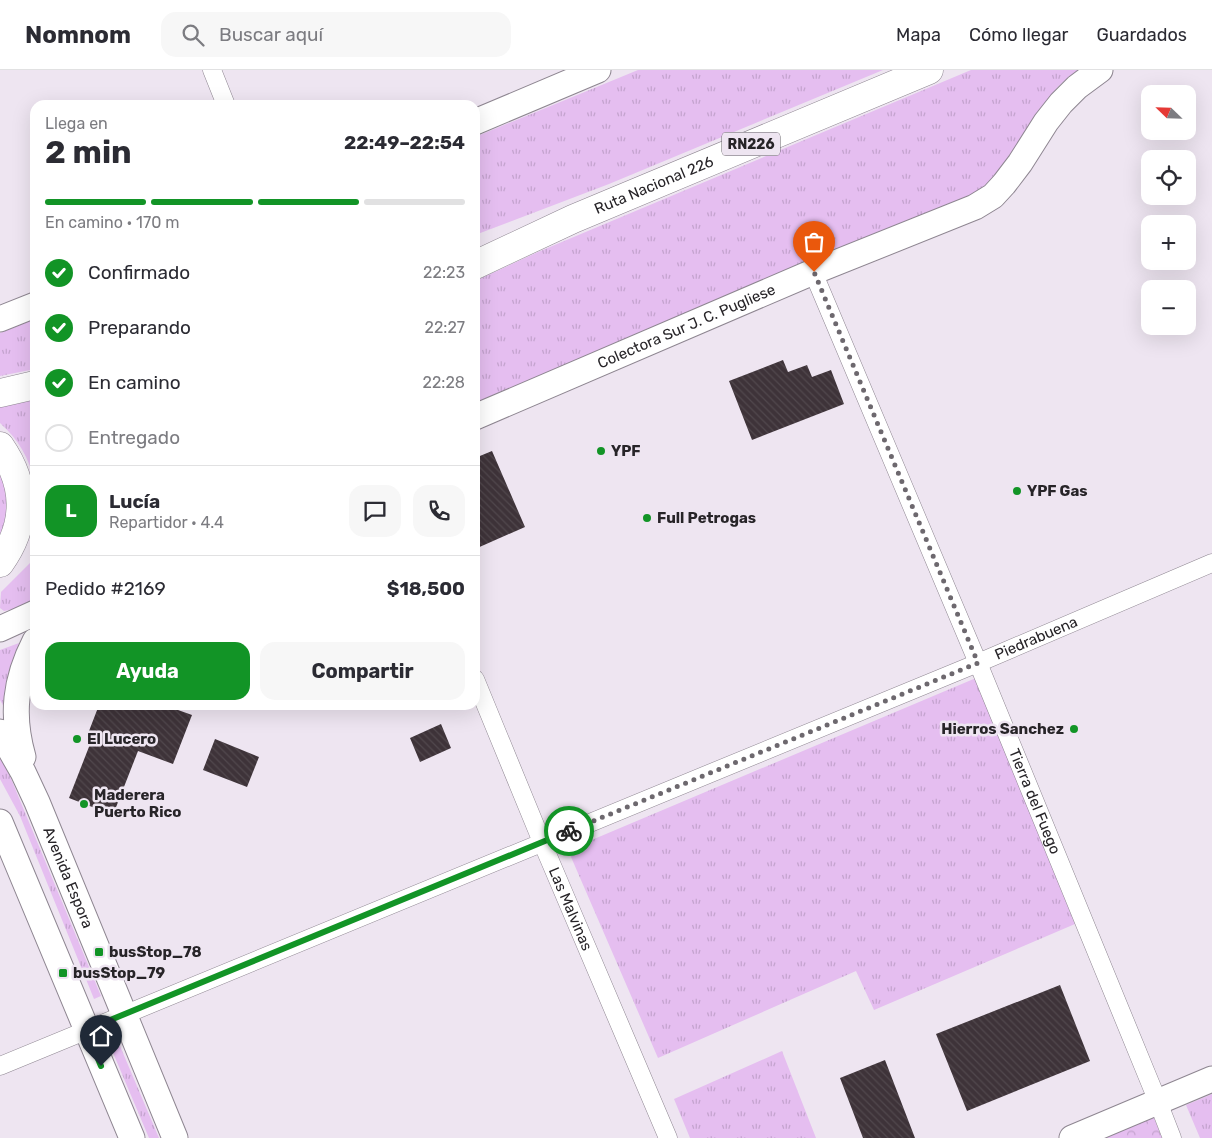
<!DOCTYPE html>
<html lang="es">
<head>
<meta charset="utf-8">
<style>
	body { margin:0; font-family:Rubik,sans-serif; background:#f7f7f7; color:#2b2b33; height:100vh; display:flex; flex-direction:column; font-size:19px; white-space:nowrap }
	* { box-sizing:border-box; margin:0 }
	p { font-size:16px; color:#7c7c81 }
	.icon { flex:none; width:28px; height:28px; fill:none; stroke:currentColor; stroke-width:2; stroke-linecap:round; stroke-linejoin:round }
	.map { position:relative; flex:1; overflow:hidden }
	.drawer { position:absolute; left:30px; top:30px; width:450px; height:610px; display:flex; flex-direction:column; background:#fff; border-radius:15px; box-shadow:0 5px 20px #0002 }
	.drawer>* { flex:none }
	.needle { width:32px; rotate:293deg }
	.tools { position:absolute; left:1141px; top:15px; display:grid; gap:10px }
	.tools a { display:grid; place-items:center; width:55px; height:55px; border-radius:10px; background:#fff; box-shadow:0 5px 20px #0002; font-size:25px }
	.pin { position:absolute; display:grid; place-items:center; width:42px; height:42px; color:#fff; margin:-51px -21px; border-radius:50% 50% 50% 0; rotate:-45deg; box-shadow:0 0 5px #0007 }
	.pin .icon { rotate:45deg }
	.courier { position:absolute; display:grid; place-items:center; width:50px; height:50px; margin:-25px; border:4px solid #129426; border-radius:50%; background:#fff; color:#222; box-shadow:0 1px 6px #0007 }
	.headline em { font-style:normal; font-weight:700 }
	.headline div { display:flex; flex-direction:column-reverse }
	.headline { display:flex; align-items:center; justify-content:space-between; height:85px; padding:0 15px }
	h1 { font-size:32px; font-weight:700; line-height:38px }
	.bar { display:grid; grid-template-columns:repeat(4,1fr); gap:8px 5px; align-content:center; height:60px; padding:0 15px }
	.bar i { height:6px; border-radius:4px; background:#e1e1e2 }
	.bar .selected { background:#129426 }
	.bar p { grid-column:span 4 }
	.line { display:flex; align-items:center; gap:12px; padding:0 15px; border-top:1px solid #e1e1e2 }
	.line div { flex:1 }
	.round { display:grid; place-items:center; flex:none; width:52px; height:52px; border-radius:15px; background:#f7f7f7 }
	ol { padding:0 15px; list-style:none }
	li { display:flex; align-items:center; gap:15px; height:55px }
	li p { margin-inline-start:auto }
	li .icon { padding:5px; border-radius:50%; background:#129426; color:#fff; stroke-width:4 }
	li:last-child { color:#7c7c81 }
	li i { width:28px; height:28px; border:2px solid #e1e1e2; border-radius:50% }
	.primary-button { display:flex; gap:10px; margin-top:auto; padding:10px 15px }
	.primary-button a { flex:1; height:58px; border-radius:15px; background:#129426; color:#fff; font-size:20px; font-weight:700; line-height:58px; text-align:center }
	.primary-button a+a { background:#f7f7f7; color:#2b2b33 }
	header { display:flex; align-items:center; gap:30px; box-sizing:border-box; height:70px; padding:0 25px; background:#fff; border-bottom:1px solid #e1e1e2 }
	header strong { font-size:24px }
	nav { display:flex; gap:28px; margin-inline-start:auto; font-size:18px }
	.search { width:350px; height:45px; background:#f7f7f7; display:flex; align-items:center; gap:12px; box-sizing:border-box; padding:0 18px; border-radius:15px; color:#7c7c81; font-size:19px }
	.map>svg:first-child { display:block }
	.grass { fill:url(#grass-tufts) }
	.park { fill:url(#park-crowns) }
	.building { fill:url(#building-back-hatch) }
	.lines { fill:none; stroke-linecap:round; stroke-linejoin:round }
	.street-casing { stroke:#8e8691; stroke-width:19 }
	.secondary-casing { stroke:#8e8691; stroke-width:27 }
	.highway-casing { stroke:#8e8691; stroke-width:29 }
	.street { stroke:#fff; stroke-width:18 }
	.secondary { stroke:#fff; stroke-width:25 }
	.highway { stroke:#fff; stroke-width:28 }
	.done { stroke:#6d686e; stroke-width:5; stroke-dasharray:0 9 }
	.route { stroke:#129426; stroke-width:6 }
	.poi-dot { fill:#129426; stroke:#eee5f1; stroke-width:2 }
	.labels { text-anchor:middle; stroke-width:5; stroke-linejoin:round; paint-order:stroke }
	.shield { fill:#eee5f1; stroke:#635e64; stroke-width:1 }
	.shield-label { font-size:14px; font-weight:bold; fill:#272428 }
	.street-label { font-size:15px; fill:#272428; stroke:#eee5f1 }
	.poi-label { font-size:15px; font-weight:bold; fill:#272428; stroke:#eee5f1; text-anchor:start }
</style>
</head>
<body>
<header>
<strong>Nomnom</strong>
<div class="search"><svg class="icon" aria-label="search" viewBox="0 0 24 24"><circle cx="10" cy="10" r="6"/><path d="M15 15l6 6"/></svg>Buscar aquí</div>
<nav><a>Mapa</a><a>Cómo llegar</a><a>Guardados</a></nav>
</header>
<div class="map">
<svg width="1212" height="1068" viewBox="0 0 1212 1068">
	<defs>
		<pattern id="grass-tufts" width="24" height="20" patternUnits="userSpaceOnUse" patternTransform="scale(1.25)"><rect width="24" height="20" fill="#e5bef0"/><path d="M3 7l-1-3M5 7V3M7 7l1-3M15 17l-1-3M17 17v-4M19 17l1-3" fill="none" stroke="#c4a3ce"/></pattern>
		<pattern id="park-crowns" width="20" height="18" patternUnits="userSpaceOnUse" patternTransform="scale(1.25)"><rect width="20" height="18" fill="#e5bef0"/><path d="M2 6a3 3 0 1 1 6 0M12 15a3 3 0 1 1 6 0" fill="none" stroke="#c4a3ce"/></pattern>
		<pattern id="building-back-hatch" width="6" height="6" patternUnits="userSpaceOnUse" patternTransform="scale(1.25)"><rect width="6" height="6" fill="#3e3339"/><path d="M-1 5l2 2M0 0l6 6M5-1l2 2" fill="none" stroke="#51484d"/></pattern>
	</defs>
	<rect width="100%" height="100%" fill="#eee5f1"/>
	<!-- grass -->
	<path class="grass" d="M 638,0 L 883,0 L 609,114 L 475,165 L 475,67 Z
		M 971,0 L 1078,0 C 1071,6 1063,11 1057,18 C 1027,53 1015,92 977,122 L 475,341 L 475,211 L 538,182 Z
		M 35,249 L 35,299 L 0,306 L 0,263 Z
		M 35,325 L 35,413 C 29,388 19,370 0,353 L 0,332 Z
		M 0,402 L 6,418 L 9,438 L 0,470 Z
		M 35,488 L 35,530 L 18,538 L 4,541 L 0,538 L 1,522 Z
		M 19,573 L 9,607 L 6,641 L 0,630 L 0,580 Z
		M 976,608 L 1075,854 L 874,940 L 856,901 L 658,988 L 568,780 Z
		M 0,682 L 101,926 L 94,929 L 20,746 L 0,709 Z
		M 120,976 L 159,1068 L 149,1068 L 111,978 Z
		M 782,981 L 816,1068 L 690,1068 L 674,1029 Z
		M 1212,1024 L 1212,1068 L 1200,1068 L 1186,1035 Z"/>
	<!-- park -->
	<path class="park" d="M 1153,1045 L 1162,1068 L 1099,1068 Z"/>
	<!-- building -->
	<path class="building" d="M 783,290 L 788,302 L 807,295 L 812,307 L 831,300 L 844,334 L 752,370 L 729,311 Z
		M 492,381 L 525,457 L 475,479 L 475,388 Z
		M 99,635 L 164,635 L 192,645 L 173,694 L 138,681 L 113,745 L 69,728 L 94,664 L 89,661 Z
		M 441,654 L 451,678 L 420,692 L 410,668 Z
		M 215,669 L 259,687 L 247,717 L 203,700 Z
		M 1060,915 L 1090,991 L 967,1041 L 936,964 Z
		M 885,990 L 915,1068 L 863,1068 L 840,1008 Z"/>
	<g class="lines">
		<defs>
			<g id="street">
				<path d="M 212,0 L 226,35"/>
				<path id="s1" d="M 813,202 L 978,593 L 1158,1032 L 1172,1068"/>
				<path id="s2" d="M 475,609 L 542,772 L 668,1068"/>
				<path id="s3" d="M 0,996 L 978,593 L 1212,493"/>
			</g>
			<g id="secondary">
				<path d="M 475,52 L 598,0"/>
				<path d="M 0,249 L 35,235"/>
				<path id="s4" d="M 475,347 L 813,202 L 975,137 L 993,126 L 1004,114 L 1020,93 L 1046,52 L 1061,33 L 1077,17 L 1100,0"/>
				<path d="M 0,559 L 35,543"/>
				<path id="s5" d="M 0,662 L 23,702 L 37,732 L 175,1068"/>
				<path d="M 23,687 C 11,645 15,610 35,571"/>
				<path d="M 0,752 L 132,1068"/>
				<path d="M 1072,1068 L 1212,1009"/>
			</g>
			<g id="highway">
				<path id="s6" d="M 475,195 L 573,149 L 929,0"/>
				<path d="M 0,323 L 35,315"/>
				<path d="M 0,376 C 27,415 28,454 0,493"/>
			</g>
		</defs>
		<!-- street casing -->
		<use href="#street" class="street-casing"/>
		<!-- secondary casing -->
		<use href="#secondary" class="secondary-casing"/>
		<!-- highway casing -->
		<use href="#highway" class="highway-casing"/>
		<!-- street -->
		<use href="#street" class="street"/>
		<!-- secondary -->
		<use href="#secondary" class="secondary"/>
		<!-- highway -->
		<use href="#highway" class="highway"/>
	</g>
	<g class="lines">
		<!-- done -->
		<path class="done" d="M 569,761 L 978,593 L 814,202"/>
		<!-- route -->
		<path class="route" d="M 101,996 L 86,960 L 569,761"/>
	</g>
	<!-- markers -->
	<g class="poi-dot">
		<circle cx="601" cy="381" r="5"/>
		<circle cx="1017" cy="421" r="5"/>
		<circle cx="647" cy="448" r="5"/>
		<circle cx="1074" cy="659" r="5"/>
		<circle cx="77" cy="669" r="5"/>
		<circle cx="84" cy="734" r="5"/>
		<rect x="94" y="877" width="10" height="10" rx="2.5"/>
		<rect x="58" y="898" width="10" height="10" rx="2.5"/>
	</g>
	<g class="labels">
		<!-- shield labels -->
		<rect class="shield" x="722" y="62.5" width="58" height="23" rx="4"/>
		<g class="shield-label">
			<text x="751" y="79">RN226</text>
		</g>
		<!-- street labels -->
		<g class="street-label">
			<text dy="5" stroke="none"><textPath href="#s6" startOffset="196">Ruta Nacional 226</textPath></text>
			<text dy="5" stroke="none"><textPath href="#s4" startOffset="230">Colectora Sur J. C. Pugliese</textPath></text>
			<text dy="5" stroke="none"><textPath href="#s3" startOffset="1121">Piedrabuena</textPath></text>
			<text dy="5" stroke="none"><textPath href="#s1" startOffset="574">Tierra del Fuego</textPath></text>
			<text dy="5" stroke="none"><textPath href="#s5" startOffset="161">Avenida Espora</textPath></text>
			<text dy="5" stroke="none"><textPath href="#s2" startOffset="249">Las Malvinas</textPath></text>
		</g>
		<!-- poi labels -->
		<g class="poi-label">
			<text x="611" y="386">YPF</text>
			<text x="1027" y="426">YPF Gas</text>
			<text x="657" y="453">Full Petrogas</text>
			<text x="1064" y="664" text-anchor="end">Hierros Sanchez</text>
			<text x="87" y="674">El Lucero</text>
			<text x="94" y="730">Maderera<tspan x="94" dy="17">Puerto Rico</tspan></text>
			<text x="109" y="887">busStop_78</text>
			<text x="73" y="908">busStop_79</text>
		</g>
	</g>
</svg>
<div class="tools">
<a><svg class="needle" viewBox="-14 -14 28 28"><path d="M0-13l5 13h-10z" fill="#e53935"/><path d="M0 13l5-13h-10z" fill="#7c7c81"/></svg></a>
<a><svg class="icon" aria-label="locate" viewBox="0 0 24 24"><circle cx="12" cy="12" r="6"/><path d="M12 2v4M12 18v4M2 12h4M18 12h4"/></svg></a>
<a>+</a>
<a>−</a>
</div>
<div class="pin" style="left:814px;top:202px;background:#ea580c"><svg class="icon" aria-label="bag" viewBox="0 0 24 24"><path d="M5 8h14l-1 12H6zM9 8a3 3 0 0 1 6 0"/></svg></div>
<div class="pin" style="left:101px;top:996px;background:#1f2937"><svg class="icon" aria-label="home" viewBox="0 0 24 24"><path d="M3 11l9-7 9 7M6 9v11h12V9"/></svg></div>
<div class="courier" style="left:569px;top:761px"><svg class="icon" aria-label="bike" viewBox="0 0 24 24"><circle cx="6" cy="16" r="4"/><circle cx="18" cy="16" r="4"/><path d="M6 16l4-8h5l3 8M10 8l3 8H6M13 5h3"/></svg></div>
<section class="drawer">
<div class="headline"><div><h1>2 min</h1><p>Llega en</p></div><em>22:49–22:54</em></div>
<div class="bar"><i class="selected"></i><i class="selected"></i><i class="selected"></i><i></i><p>En camino · 170 m</p></div>
<ol>
<li><svg class="icon" aria-label="check" viewBox="0 0 24 24"><path d="M5 12l5 5 9-10"/></svg>Confirmado<p>22:23</p></li>
<li><svg class="icon" aria-label="check" viewBox="0 0 24 24"><path d="M5 12l5 5 9-10"/></svg>Preparando<p>22:27</p></li>
<li><svg class="icon" aria-label="check" viewBox="0 0 24 24"><path d="M5 12l5 5 9-10"/></svg>En camino<p>22:28</p></li>
<li><i></i>Entregado</li>
</ol>
<div class="line" style="height:90px"><b class="round" style="background:#129426;color:#fff">L</b><div><b>Lucía</b><p>Repartidor · 4.4</p></div><a class="round"><svg class="icon" aria-label="chat" viewBox="0 0 24 24"><path d="M4 5h16v11H9l-5 4z"/></svg></a><a class="round"><svg class="icon" aria-label="phone" viewBox="0 0 24 24"><path d="M5 4h4l2 5-3 2q2 4 5 5l2-3 5 2v4C11 20 4 13 5 4z"/></svg></a></div>
<div class="line" style="height:65px"><div>Pedido #2169</div><b>$18,500</b></div>
<div class="primary-button"><a>Ayuda</a><a>Compartir</a></div>
</section>
</div>
</body>
</html>
